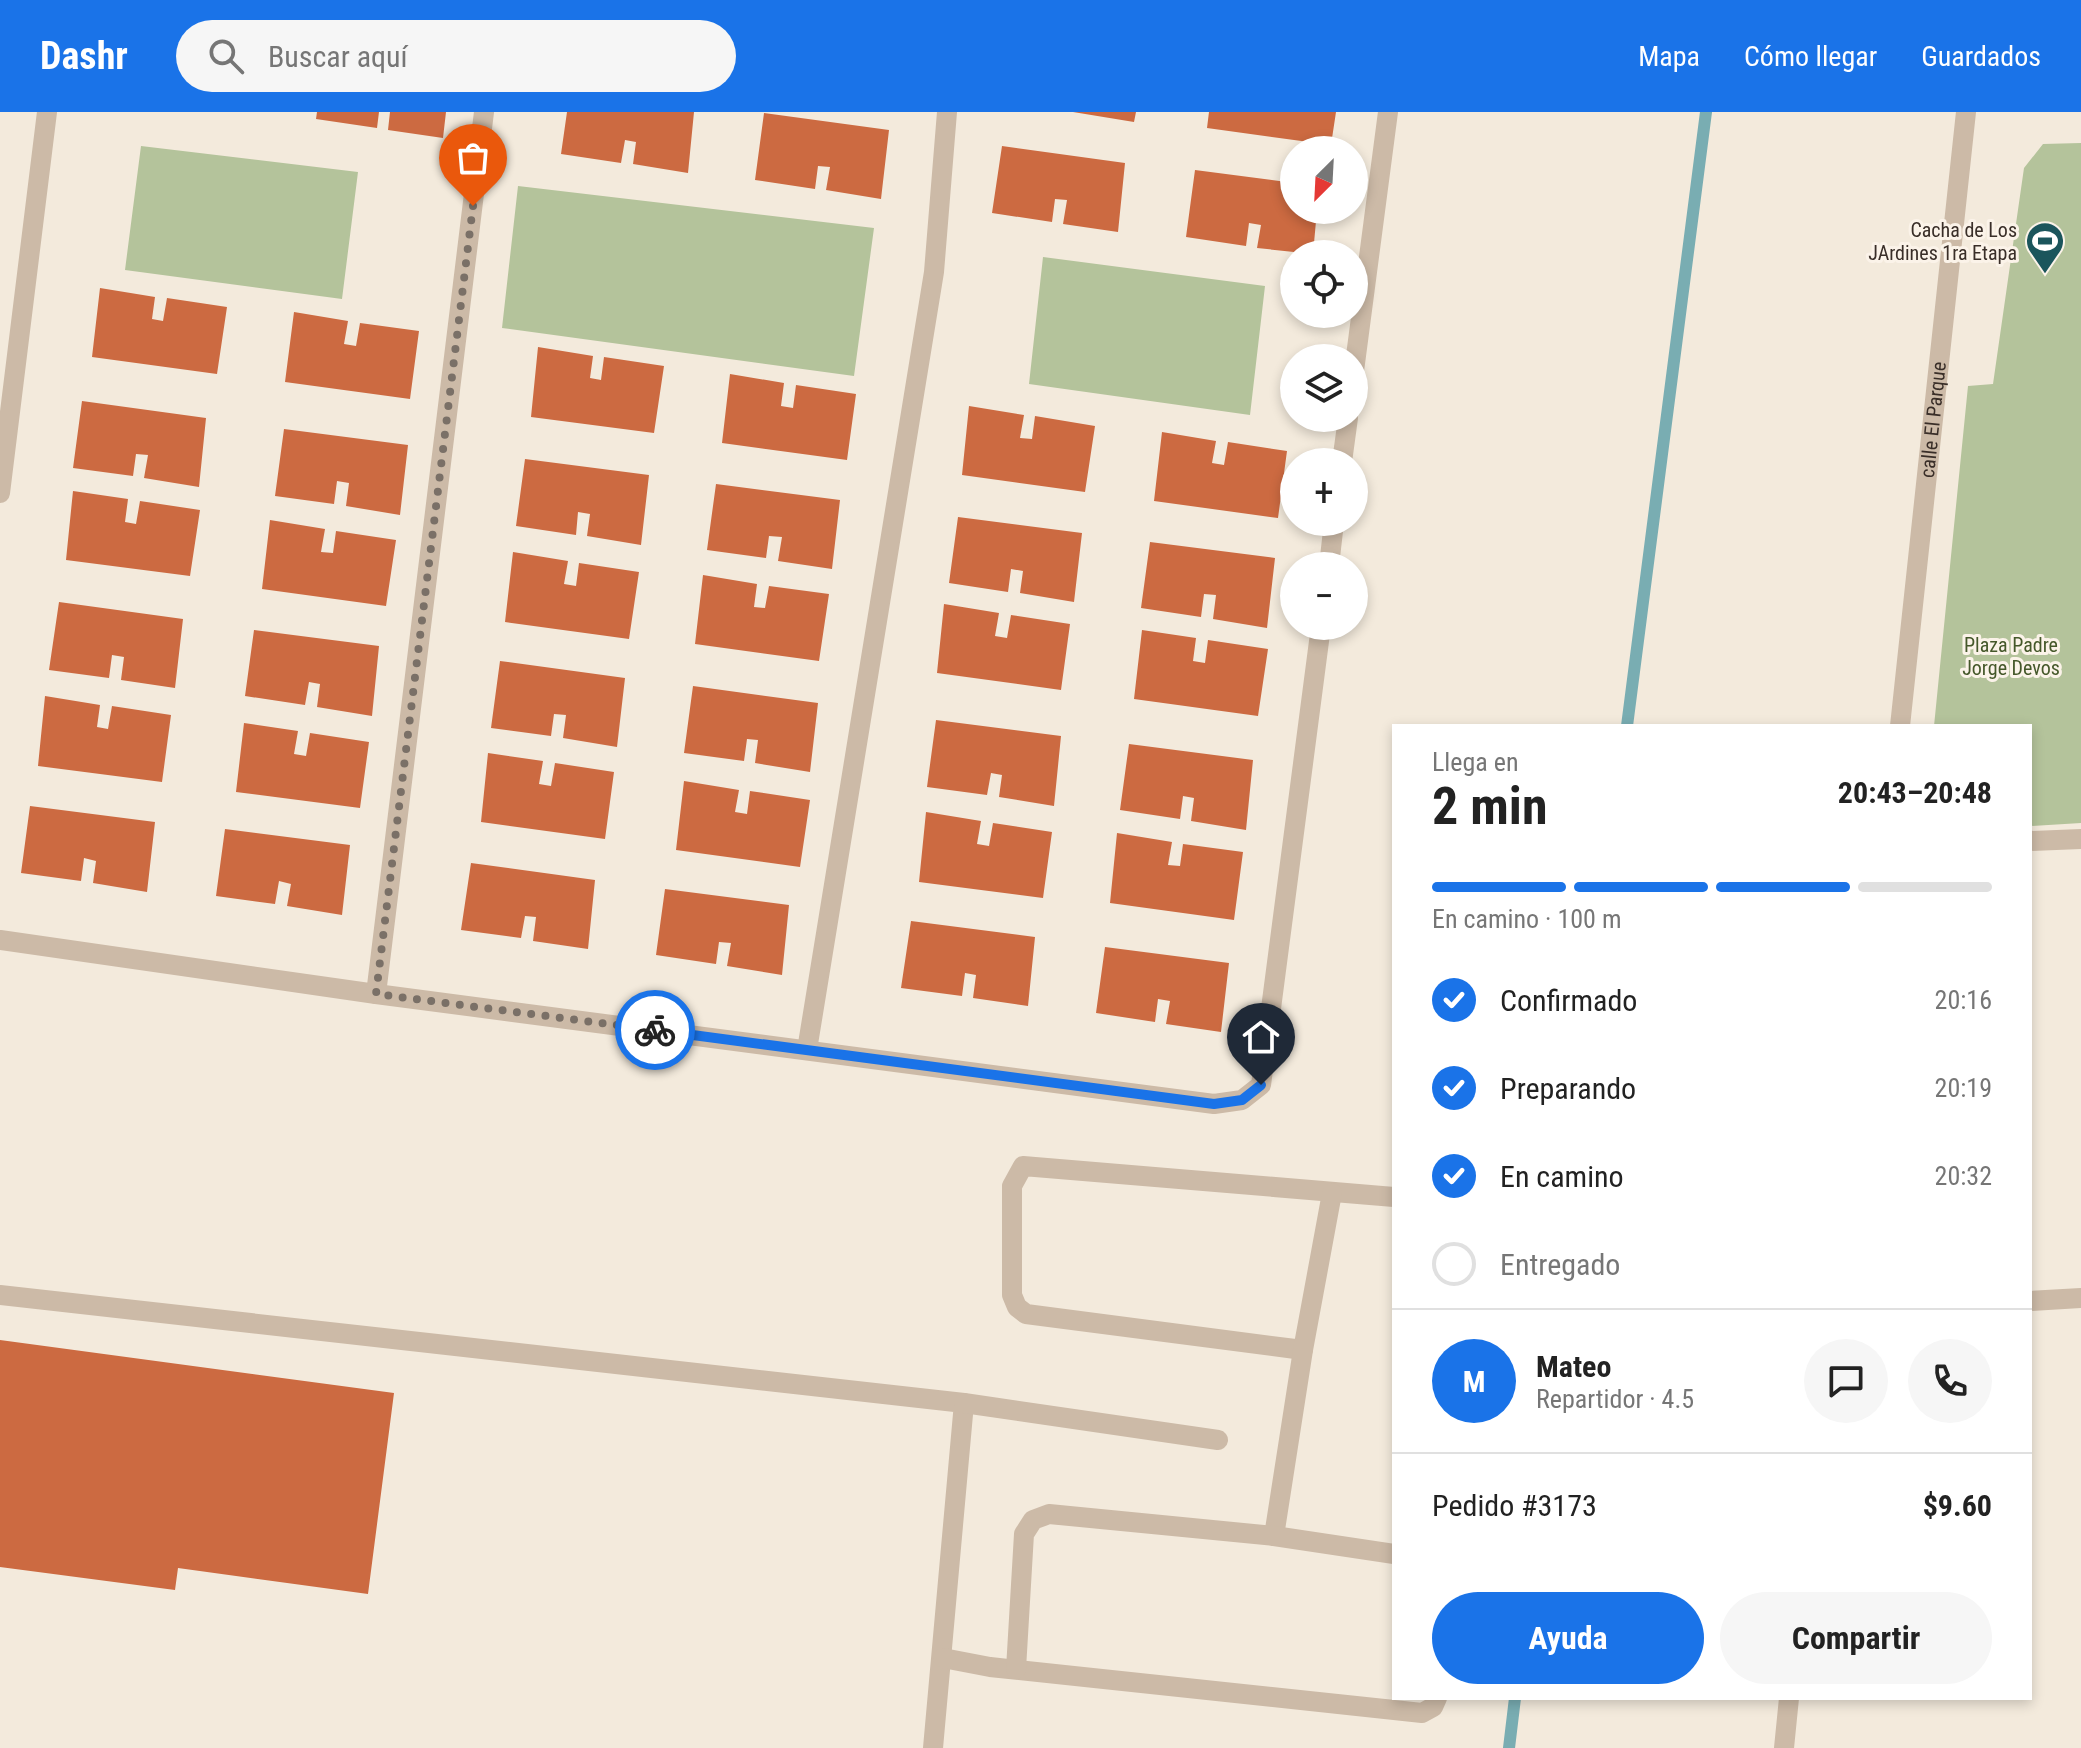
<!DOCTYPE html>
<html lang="es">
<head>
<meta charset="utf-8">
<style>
	body { margin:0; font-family:"Roboto Condensed",sans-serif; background:#f6f6f6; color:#222; height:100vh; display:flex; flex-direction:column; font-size:30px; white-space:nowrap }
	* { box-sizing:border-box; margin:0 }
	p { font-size:26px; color:#767676 }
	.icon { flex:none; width:44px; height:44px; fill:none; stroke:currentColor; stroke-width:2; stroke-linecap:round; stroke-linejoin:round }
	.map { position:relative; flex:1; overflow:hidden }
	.side { position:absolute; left:1392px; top:612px; width:640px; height:976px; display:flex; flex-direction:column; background:#fff; border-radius:0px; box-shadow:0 4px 12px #0003 }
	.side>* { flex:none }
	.needle { width:52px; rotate:204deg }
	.buttons { position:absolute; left:1280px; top:24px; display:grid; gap:16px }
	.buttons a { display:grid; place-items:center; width:88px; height:88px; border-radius:50%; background:#fff; box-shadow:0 4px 12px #0003; font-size:40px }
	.pin { position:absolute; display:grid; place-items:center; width:68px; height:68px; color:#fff; margin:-82px -34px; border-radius:50% 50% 50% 0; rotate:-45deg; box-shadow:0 0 8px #0007 }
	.pin .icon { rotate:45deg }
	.courier { position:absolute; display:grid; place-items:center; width:80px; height:80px; margin:-40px; border:6px solid #1a73e8; border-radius:50%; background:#fff; color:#222; box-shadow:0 2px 10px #0007 }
	.headline em { font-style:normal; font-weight:700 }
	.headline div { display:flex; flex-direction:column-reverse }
	.headline { display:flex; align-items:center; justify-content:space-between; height:136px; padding:0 40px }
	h1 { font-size:52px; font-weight:700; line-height:60px }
	.bar { display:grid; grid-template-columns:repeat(4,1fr); gap:12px 8px; align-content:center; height:96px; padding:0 40px }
	.bar i { height:10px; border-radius:6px; background:#e0e0e0 }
	.bar .active { background:#1a73e8 }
	.bar p { grid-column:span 4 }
	.line { display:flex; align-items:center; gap:20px; padding:0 40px; border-top:2px solid #e0e0e0 }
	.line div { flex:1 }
	.round { display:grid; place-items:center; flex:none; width:84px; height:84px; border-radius:42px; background:#f6f6f6 }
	ol { padding:0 40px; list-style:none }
	li { display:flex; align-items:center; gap:24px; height:88px }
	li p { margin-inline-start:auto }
	li .icon { padding:8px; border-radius:50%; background:#1a73e8; color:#fff; stroke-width:4 }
	li:last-child { color:#767676 }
	li i { width:44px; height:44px; border:4px solid #e0e0e0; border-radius:50% }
	.cta { display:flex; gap:16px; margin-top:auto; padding:16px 40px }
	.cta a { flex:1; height:92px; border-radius:48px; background:#1a73e8; color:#fff; font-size:32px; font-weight:700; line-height:92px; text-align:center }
	.cta a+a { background:#f6f6f6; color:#222 }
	header { display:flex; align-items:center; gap:48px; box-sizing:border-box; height:112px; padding:0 40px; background:#1a73e8; color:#fff }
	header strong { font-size:38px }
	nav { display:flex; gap:44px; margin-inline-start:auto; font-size:28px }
	.search { width:560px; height:72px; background:#f6f6f6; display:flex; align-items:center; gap:20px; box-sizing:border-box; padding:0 28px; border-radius:44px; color:#767676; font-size:30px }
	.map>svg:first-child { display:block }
	.park { fill:#b4c39b }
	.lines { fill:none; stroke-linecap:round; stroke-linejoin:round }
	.stream { stroke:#79adb2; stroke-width:12 }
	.building { fill:#cc6a41 }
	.minor { stroke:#ccbaa7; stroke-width:20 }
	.done { stroke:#7a7067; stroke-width:8; stroke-dasharray:0 14.4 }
	.route { stroke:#1a73e8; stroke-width:10 }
	.labels { text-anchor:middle; stroke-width:6; stroke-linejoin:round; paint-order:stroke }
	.poi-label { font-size:20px; fill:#392e28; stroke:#fbf3e9; text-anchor:end }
	.street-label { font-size:20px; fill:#392e28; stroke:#fbf3e9 }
	.park-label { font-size:20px; fill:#45582a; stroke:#fbf3e9 }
</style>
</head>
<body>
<header>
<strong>Dashr</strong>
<div class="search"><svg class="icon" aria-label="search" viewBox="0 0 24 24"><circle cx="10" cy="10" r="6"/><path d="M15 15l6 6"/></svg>Buscar aquí</div>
<nav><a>Mapa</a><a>Cómo llegar</a><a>Guardados</a></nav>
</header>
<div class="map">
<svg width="2081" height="1636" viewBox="0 0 2081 1636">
	<rect width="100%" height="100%" fill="#f3eadc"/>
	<!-- park -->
	<path class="park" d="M 2081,31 L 2081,711 L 2030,714 L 2030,614 L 1934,614 L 1968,274 L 1993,272 L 2024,56 L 2043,32 Z
		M 141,34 L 358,60 L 342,187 L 125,158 Z
		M 518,74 L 874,116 L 854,264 L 502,216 Z
		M 1043,145 L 1265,174 L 1250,303 L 1029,272 Z"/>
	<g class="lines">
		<!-- stream -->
		<path class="stream" d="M 1627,614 L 1706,0
			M 1509,1636 L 1515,1586"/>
	</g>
	<!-- building -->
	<path class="building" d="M 317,0 L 379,0 L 377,16 L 316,7 Z
		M 390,0 L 446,0 L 443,26 L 388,18 Z
		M 567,0 L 694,0 L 688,61 L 633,52 L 636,30 L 625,28 L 621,51 L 561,42 Z
		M 1073,0 L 1136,0 L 1134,10 Z
		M 1209,0 L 1336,0 L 1331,33 L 1207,16 Z
		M 764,1 L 889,18 L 881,87 L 826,78 L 830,55 L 818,54 L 815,77 L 755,68 Z
		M 1002,34 L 1125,51 L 1118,120 L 1063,112 L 1067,88 L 1055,87 L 1052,110 L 992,101 Z
		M 1195,58 L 1294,71 L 1294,98 L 1317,98 L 1313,142 L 1257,136 L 1261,113 L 1249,111 L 1246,134 L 1186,125 Z
		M 100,176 L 155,185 L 152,207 L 163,209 L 167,186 L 227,195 L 217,262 L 92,245 Z
		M 294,200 L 348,209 L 344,232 L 356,234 L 360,211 L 419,219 L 410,287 L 285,270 Z
		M 538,235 L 593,244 L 590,266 L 601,268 L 604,245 L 664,254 L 654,321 L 531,305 Z
		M 730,262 L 784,271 L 781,294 L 793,296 L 796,273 L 856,282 L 847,348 L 722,331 Z
		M 82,289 L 206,306 L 199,375 L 144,366 L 148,343 L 136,342 L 133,364 L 73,356 Z
		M 969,294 L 1024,303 L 1020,326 L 1032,327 L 1035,304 L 1095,314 L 1085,380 L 962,363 Z
		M 284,317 L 408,333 L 400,403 L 346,394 L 349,371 L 337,369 L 334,392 L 275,384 Z
		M 1162,320 L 1216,329 L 1212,351 L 1224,353 L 1228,330 L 1287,339 L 1278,406 L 1154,389 Z
		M 525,347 L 649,363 L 641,433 L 587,424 L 590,402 L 578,400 L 576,423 L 516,414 Z
		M 716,372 L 840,388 L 832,457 L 778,449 L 782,425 L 769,424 L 766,446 L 707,438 Z
		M 73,379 L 128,387 L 125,410 L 136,412 L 140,389 L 200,398 L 190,464 L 66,448 Z
		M 958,405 L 1082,421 L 1074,490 L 1020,481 L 1023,459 L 1011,457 L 1008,480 L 949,471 Z
		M 270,408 L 325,417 L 321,440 L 333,441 L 336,419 L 396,428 L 386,494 L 262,477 Z
		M 1150,430 L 1275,446 L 1267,516 L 1213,507 L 1216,483 L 1204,482 L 1201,505 L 1141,496 Z
		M 513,440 L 568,449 L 564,472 L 576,474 L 579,451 L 639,460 L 629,527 L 505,510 Z
		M 703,463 L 757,472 L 754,495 L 765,496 L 769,474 L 829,482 L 819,549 L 695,532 Z
		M 59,490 L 183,507 L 175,576 L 121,568 L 124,545 L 112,543 L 109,566 L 49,558 Z
		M 944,492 L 999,501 L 995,524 L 1007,526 L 1011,503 L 1070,512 L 1061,578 L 937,561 Z
		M 254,518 L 379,534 L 372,604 L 317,595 L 320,572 L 309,570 L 305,593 L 245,584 Z
		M 1142,518 L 1196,526 L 1193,549 L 1205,551 L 1208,528 L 1268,537 L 1258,604 L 1134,587 Z
		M 500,549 L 625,566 L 617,635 L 563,626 L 566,603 L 554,602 L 551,624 L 491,616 Z
		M 693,574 L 818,591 L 810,660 L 755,651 L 758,628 L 747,627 L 744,649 L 684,641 Z
		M 45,584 L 100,593 L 97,615 L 108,617 L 112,594 L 171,603 L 162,670 L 38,654 Z
		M 936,608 L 1061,624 L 1054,694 L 999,685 L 1002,663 L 991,661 L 987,683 L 927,675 Z
		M 244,611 L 298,619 L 294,642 L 306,644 L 310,621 L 369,630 L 360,696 L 236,680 Z
		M 1129,632 L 1253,648 L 1246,718 L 1191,709 L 1194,686 L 1183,684 L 1180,707 L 1120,698 Z
		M 488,641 L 543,649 L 539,672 L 551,674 L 555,651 L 614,660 L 605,727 L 481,710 Z
		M 684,669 L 739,678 L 735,700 L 747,702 L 750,679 L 810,688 L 800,755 L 676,738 Z
		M 30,694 L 155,710 L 147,780 L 93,771 L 96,749 L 84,746 L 81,769 L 21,761 Z
		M 926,700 L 981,709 L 977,732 L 989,734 L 993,711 L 1052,720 L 1043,786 L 919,770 Z
		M 225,717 L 350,733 L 342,803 L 287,794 L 291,772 L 279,769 L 275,792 L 216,784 Z
		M 1117,721 L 1172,730 L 1168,753 L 1180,754 L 1183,732 L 1243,740 L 1234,808 L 1110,791 Z
		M 471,751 L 595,768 L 588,837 L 533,829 L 536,805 L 525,804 L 521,826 L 461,818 Z
		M 665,777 L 789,793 L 782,863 L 727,854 L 731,831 L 719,830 L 716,852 L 656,843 Z
		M 911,809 L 1035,825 L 1028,894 L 973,886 L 976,863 L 965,861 L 962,884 L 901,876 Z
		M 1105,835 L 1229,851 L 1221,920 L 1166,912 L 1170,889 L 1158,887 L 1155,910 L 1096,901 Z
		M 0,1228 L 394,1281 L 368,1482 L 178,1456 L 175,1478 L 0,1455 Z"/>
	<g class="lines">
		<!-- minor -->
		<g class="minor">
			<path d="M 1354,259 L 1388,0"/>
			<path d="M 1342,350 L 1348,306"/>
			<path d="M 0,381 L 47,0"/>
			<path d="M 1329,454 L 1334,410"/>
			<path id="s1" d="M 1900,614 L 1966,0"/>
			<path d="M 2030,729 L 2081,727"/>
			<path d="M 0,828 L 376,882 L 1214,992 L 1242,988 L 1261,973 L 1321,514"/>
			<path d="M 376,882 L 484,0"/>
			<path d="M 807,938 L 934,160 L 947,0"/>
			<path d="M 0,1183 L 964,1291 L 933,1636"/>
			<path d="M 2030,1189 L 2081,1186"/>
			<path d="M 1303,1238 L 1026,1202 L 1017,1195 L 1012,1183 L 1012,1074 L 1023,1054 L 1394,1085"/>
			<path d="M 964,1291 L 1218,1328"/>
			<path d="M 1274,1424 L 1303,1238 L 1332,1081"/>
			<path d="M 943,1546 L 990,1555 L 1422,1601 L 1433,1595 L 1437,1586"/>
			<path d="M 1016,1557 L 1024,1422 L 1033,1408 L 1049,1402 L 1274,1424 L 1394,1442"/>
			<path d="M 1784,1636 L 1789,1586"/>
		</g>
	</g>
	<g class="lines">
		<!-- done -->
		<path class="done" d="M 473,94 L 376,882 L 655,918"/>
		<!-- route -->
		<path class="route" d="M 655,918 L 1214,992 L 1242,988 L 1261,973"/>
	</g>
	<!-- icons -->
	<defs>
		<symbol id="stadium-pin" viewBox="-11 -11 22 30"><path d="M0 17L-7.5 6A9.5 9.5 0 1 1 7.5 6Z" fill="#1b555c" stroke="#fbf3e9"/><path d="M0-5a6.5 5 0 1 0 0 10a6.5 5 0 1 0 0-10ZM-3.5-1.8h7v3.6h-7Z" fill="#fff"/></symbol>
	</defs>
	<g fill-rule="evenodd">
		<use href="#stadium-pin" x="2023" y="107" width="44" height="60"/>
	</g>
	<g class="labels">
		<!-- poi labels -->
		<g class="poi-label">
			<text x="2017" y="125">Cacha de Los<tspan x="2017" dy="23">JArdines 1ra Etapa</tspan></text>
		</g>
		<!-- street labels -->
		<g class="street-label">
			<text dy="7" stroke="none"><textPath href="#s1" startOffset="308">calle El Parque</textPath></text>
		</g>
		<!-- park labels -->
		<g class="park-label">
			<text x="2011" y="540">Plaza Padre<tspan x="2011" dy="23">Jorge Devos</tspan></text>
		</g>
	</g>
</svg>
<div class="buttons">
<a><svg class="needle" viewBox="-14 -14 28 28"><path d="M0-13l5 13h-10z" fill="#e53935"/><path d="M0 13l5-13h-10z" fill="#767676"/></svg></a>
<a><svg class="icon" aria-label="locate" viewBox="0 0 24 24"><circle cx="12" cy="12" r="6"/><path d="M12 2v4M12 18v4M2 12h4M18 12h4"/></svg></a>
<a><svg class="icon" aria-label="layers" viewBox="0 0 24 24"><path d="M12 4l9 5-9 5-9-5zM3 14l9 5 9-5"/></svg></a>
<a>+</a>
<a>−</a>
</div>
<div class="pin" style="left:473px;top:94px;background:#ea580c"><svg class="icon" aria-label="bag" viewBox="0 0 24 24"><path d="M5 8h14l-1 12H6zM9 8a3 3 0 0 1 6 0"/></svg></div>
<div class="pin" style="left:1261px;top:973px;background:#1f2937"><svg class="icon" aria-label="home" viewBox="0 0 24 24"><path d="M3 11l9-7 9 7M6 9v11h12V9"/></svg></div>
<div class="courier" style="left:655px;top:918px"><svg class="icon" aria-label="bike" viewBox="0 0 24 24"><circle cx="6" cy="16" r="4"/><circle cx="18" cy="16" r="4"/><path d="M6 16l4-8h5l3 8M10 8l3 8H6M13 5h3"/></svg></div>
<section class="side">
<div class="headline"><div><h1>2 min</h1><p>Llega en</p></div><em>20:43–20:48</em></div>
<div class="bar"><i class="active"></i><i class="active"></i><i class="active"></i><i></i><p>En camino · 100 m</p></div>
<ol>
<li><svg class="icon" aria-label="check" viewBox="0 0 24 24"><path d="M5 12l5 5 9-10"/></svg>Confirmado<p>20:16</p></li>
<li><svg class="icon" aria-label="check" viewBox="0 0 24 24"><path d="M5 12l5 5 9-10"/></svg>Preparando<p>20:19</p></li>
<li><svg class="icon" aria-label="check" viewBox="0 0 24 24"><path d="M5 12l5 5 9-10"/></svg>En camino<p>20:32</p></li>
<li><i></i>Entregado</li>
</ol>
<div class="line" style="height:144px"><b class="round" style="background:#1a73e8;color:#fff">M</b><div><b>Mateo</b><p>Repartidor · 4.5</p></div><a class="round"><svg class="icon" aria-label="chat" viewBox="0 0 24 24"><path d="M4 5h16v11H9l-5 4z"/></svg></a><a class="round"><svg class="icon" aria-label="phone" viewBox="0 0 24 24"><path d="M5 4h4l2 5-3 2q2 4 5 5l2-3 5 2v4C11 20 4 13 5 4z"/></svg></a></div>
<div class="line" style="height:104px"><div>Pedido #3173</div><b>$9.60</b></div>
<div class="cta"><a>Ayuda</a><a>Compartir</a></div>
</section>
</div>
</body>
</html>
